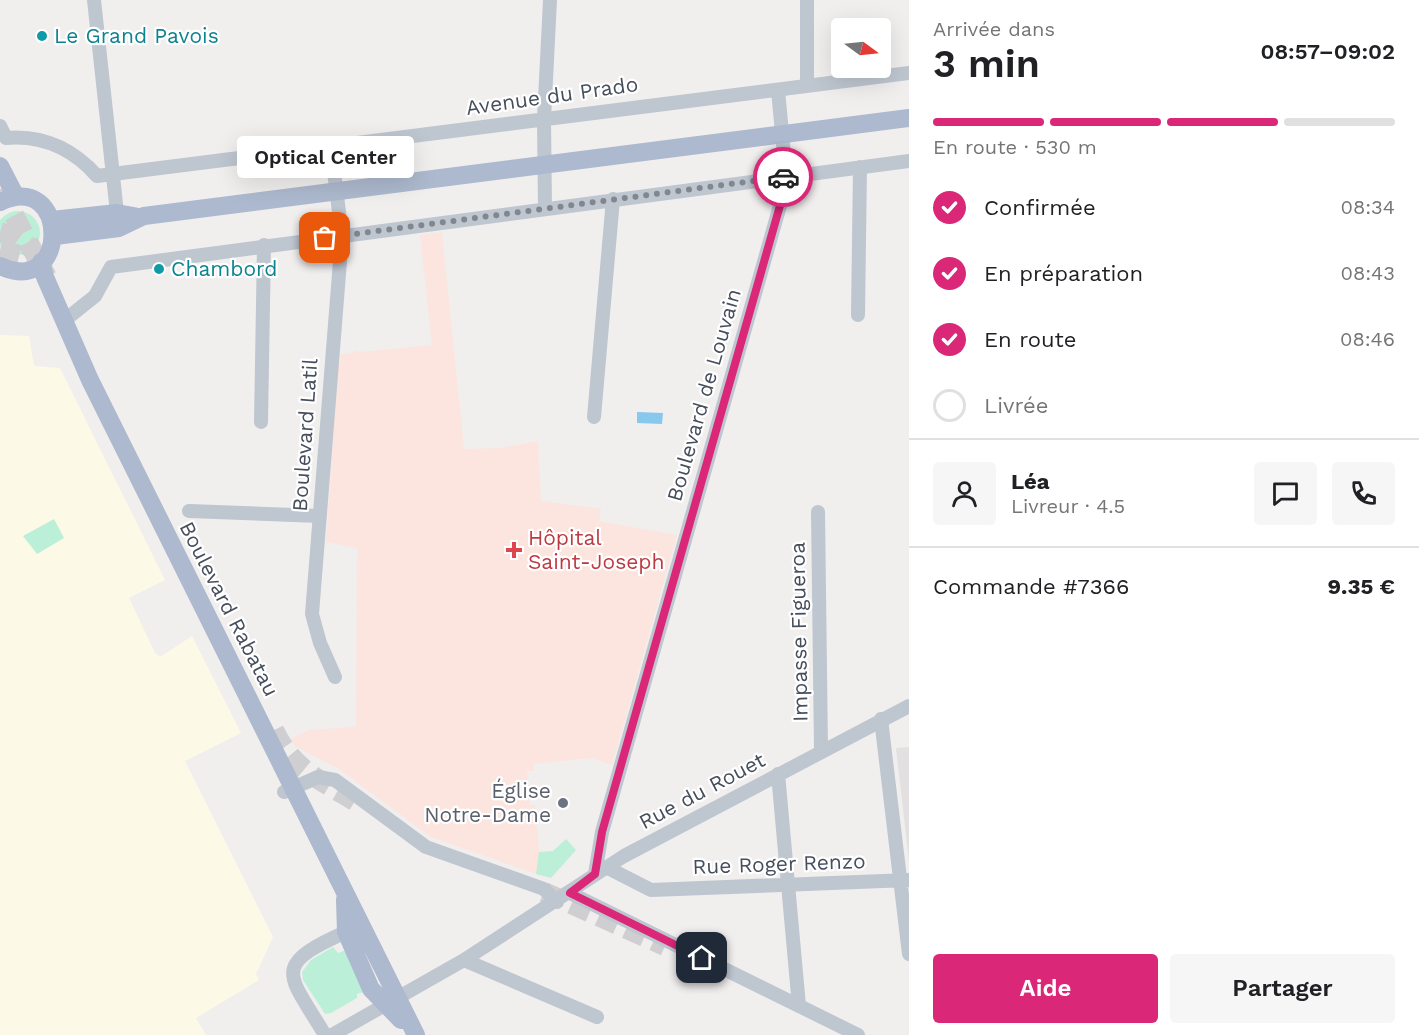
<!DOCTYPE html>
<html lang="fr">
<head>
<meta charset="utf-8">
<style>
	body { margin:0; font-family:"Work Sans",sans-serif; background:#f6f6f6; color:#202124; height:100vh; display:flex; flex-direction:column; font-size:22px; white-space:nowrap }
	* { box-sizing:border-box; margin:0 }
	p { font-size:20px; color:#757577 }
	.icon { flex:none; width:33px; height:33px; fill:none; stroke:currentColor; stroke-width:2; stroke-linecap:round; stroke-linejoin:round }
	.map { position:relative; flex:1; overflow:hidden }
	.sheet { display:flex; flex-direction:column; background:#fff; width:510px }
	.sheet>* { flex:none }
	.needle { width:39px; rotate:105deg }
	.fabs { position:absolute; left:831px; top:18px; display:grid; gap:12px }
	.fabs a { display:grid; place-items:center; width:60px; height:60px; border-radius:6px; background:#fff; box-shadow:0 6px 24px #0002; font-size:30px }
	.pin { position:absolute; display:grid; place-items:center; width:51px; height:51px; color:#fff; margin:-26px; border-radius:12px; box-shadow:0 3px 9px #0006 }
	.courier { position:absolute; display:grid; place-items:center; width:60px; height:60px; margin:-30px; border:4px solid #db2777; border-radius:50%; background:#fff; color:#222; box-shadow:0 2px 8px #0007 }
	.bubble { position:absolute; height:42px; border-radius:6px; background:#fff; box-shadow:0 6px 24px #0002; font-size:20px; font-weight:600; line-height:42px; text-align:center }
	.overview em { font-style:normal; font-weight:600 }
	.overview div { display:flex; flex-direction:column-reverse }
	.overview { display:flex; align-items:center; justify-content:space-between; height:102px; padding:0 24px }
	h1 { font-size:39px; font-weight:600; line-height:45px }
	.bar { display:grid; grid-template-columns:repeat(4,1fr); gap:9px 6px; align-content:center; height:72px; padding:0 24px }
	.bar i { height:8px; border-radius:4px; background:#e0e0e0 }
	.bar .selected { background:#db2777 }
	.bar p { grid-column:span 4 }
	.line { display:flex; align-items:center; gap:15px; padding:0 24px; border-top:2px solid #e0e0e0 }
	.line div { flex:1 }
	.round { display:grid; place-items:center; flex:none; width:63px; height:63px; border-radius:6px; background:#f6f6f6 }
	ol { padding:0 24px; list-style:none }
	li { display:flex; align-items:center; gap:18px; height:66px }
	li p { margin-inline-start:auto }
	li .icon { padding:6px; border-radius:50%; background:#db2777; color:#fff; stroke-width:4 }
	li:last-child { color:#757577 }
	li i { width:33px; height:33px; border:3px solid #e0e0e0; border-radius:50% }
	.button { display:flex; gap:12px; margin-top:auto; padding:12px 24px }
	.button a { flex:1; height:69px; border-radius:6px; background:#db2777; color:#fff; font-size:24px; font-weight:600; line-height:69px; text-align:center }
	.button a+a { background:#f6f6f6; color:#202124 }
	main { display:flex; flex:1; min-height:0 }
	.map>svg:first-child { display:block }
	.commercial { fill:#fcf9e7 }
	.education { fill:#e2e0e0 }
	.medical { fill:#fbe5de }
	.green { fill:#bcefd8 }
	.water { fill:#88c8ed }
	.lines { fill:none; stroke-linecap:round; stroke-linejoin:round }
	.highway-tunnel { stroke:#cfced1; stroke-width:20; stroke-dasharray:20 10; stroke-linecap:butt }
	.minor { stroke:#bec6d0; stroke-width:14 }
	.major { stroke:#adb9ce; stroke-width:18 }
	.done { stroke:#82868f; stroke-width:6; stroke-dasharray:0 10.8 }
	.route { stroke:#db2777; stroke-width:8 }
	.culture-dot { fill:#0f9aa8; stroke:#fff; stroke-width:2 }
	.health-dot { fill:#e0444e; stroke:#fff; stroke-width:2 }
	.worship-dot { fill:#6b7280; stroke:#fff; stroke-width:2 }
	.labels { text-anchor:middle; stroke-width:4.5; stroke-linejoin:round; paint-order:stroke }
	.culture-label { font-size:21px; fill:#0d838f; stroke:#fff; text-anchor:start }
	.street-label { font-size:21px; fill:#464e5c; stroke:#fff }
	.health-label { font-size:21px; fill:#be3a42; stroke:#fff; text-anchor:start }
	.worship-label { font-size:21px; fill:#5b616d; stroke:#fff; text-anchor:end }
</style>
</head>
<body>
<main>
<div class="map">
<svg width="909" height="1035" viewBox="0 0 909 1035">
	<rect width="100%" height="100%" fill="#f1eeee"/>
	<!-- commercial -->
	<path class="commercial" d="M 0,335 L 29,336 L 34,366 L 60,368 L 165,580 L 129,598 L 155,653 L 160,657 L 192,636 L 241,733 L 185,761 L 273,937 L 256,974 L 259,980 L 196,1018 L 206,1035 L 0,1035 Z"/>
	<!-- education -->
	<path class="education" d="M 909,747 L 909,861 L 896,748 Z"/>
	<!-- medical -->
	<path class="medical" d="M 442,232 L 464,449 L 500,448 L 538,441 L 541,501 L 601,509 L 599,521 L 677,535 L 612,765 L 592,758 L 533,764 L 534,771 L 527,771 L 530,805 L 535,805 L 540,858 L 536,874 L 431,837 L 339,769 L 295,746 L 291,739 L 308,730 L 356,727 L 357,548 L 326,542 L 338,363 L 340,363 L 341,354 L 353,353 L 353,350 L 360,352 L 432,345 L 420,235 Z"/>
	<!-- green -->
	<path class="green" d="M-4 233a22 22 0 1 1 44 0a22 22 0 1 1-44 0Z
		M 54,519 L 64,538 L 37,554 L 23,536 Z
		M 566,839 L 576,850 L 551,878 L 536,874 L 539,852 L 553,851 Z
		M 333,947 L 338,953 L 346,950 L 364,992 L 357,994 L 357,998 L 331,1013 L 325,1014 L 303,980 L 302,972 L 311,960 Z"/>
	<!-- water -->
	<path class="water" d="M 637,412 L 663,413 L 662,424 L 637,423 Z"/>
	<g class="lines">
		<!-- highway-tunnel -->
		<path class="highway-tunnel" d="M 0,189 L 47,277
			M 0,232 L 16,237 L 32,249
			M 0,250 L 27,257 L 42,268
			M 274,730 C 293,770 322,781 358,803
			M 544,892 L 665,946"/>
		<!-- minor -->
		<path class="minor" d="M 94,0 L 117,213
			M 807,86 L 807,0
			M 0,126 L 6,138 C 43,135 73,149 97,176 L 909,73
			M 331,148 L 342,236 L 312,614 L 320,643 L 335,677
			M 545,209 L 544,119 L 550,0
			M 858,315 L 860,167
			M 65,320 L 95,296 L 111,267 L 909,161
			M 594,417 L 613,199
			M 261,422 L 264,245
			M 189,511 L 320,516
			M 818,512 L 821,751
			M 881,719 L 909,954
			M 778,774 L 799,1006
			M 284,792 L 318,777 L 335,780 L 426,847 L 544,889 L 557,902
			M 606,867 L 651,890 L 909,880
			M 595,874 L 602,832 L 783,195 L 786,176 L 778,90
			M 570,893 L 858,1035
			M 464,960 L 597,1017
			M 325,1035 C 289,974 269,966 346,932 L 353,935
			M 332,1035 L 464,960 L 624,856 L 909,706"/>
		<!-- major -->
		<path class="major" d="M 0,166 L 16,197
			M 0,202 C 70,169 70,299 0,266
			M 52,220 L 117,213 L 139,217
			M 55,236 L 119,228 L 144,216 L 909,118
			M 41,262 L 45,277 L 90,380 L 416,1035
			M 345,900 L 346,932 L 371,989 L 401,1020"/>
	</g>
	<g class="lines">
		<!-- done -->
		<path class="done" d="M 325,238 L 783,177"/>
		<!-- route -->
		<path class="route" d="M 702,958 L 570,893 L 595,874 L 602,832 L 783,195 L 786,176 L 783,177"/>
	</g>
	<!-- markers -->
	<g class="culture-dot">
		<circle cx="42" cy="36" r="6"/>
		<circle cx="159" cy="269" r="6"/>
	</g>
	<path class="health-dot" d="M511 541h6v6h6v6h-6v6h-6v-6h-6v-6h6z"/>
	<circle class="worship-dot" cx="563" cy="803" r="6"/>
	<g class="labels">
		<!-- culture labels -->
		<g class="culture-label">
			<text x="54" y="43">Le Grand Pavois</text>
			<text x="171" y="276">Chambord</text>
		</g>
		<!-- street labels -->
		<g class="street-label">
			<text transform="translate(552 96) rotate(-8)" y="7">Avenue du Prado</text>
			<text transform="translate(704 395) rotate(-74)" y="7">Boulevard de Louvain</text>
			<text transform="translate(305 435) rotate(-86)" y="7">Boulevard Latil</text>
			<text transform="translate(229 609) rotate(63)" y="7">Boulevard Rabatau</text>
			<text transform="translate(799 632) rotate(-91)" y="7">Impasse Figueroa</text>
			<text transform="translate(702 791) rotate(-28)" y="7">Rue du Rouet</text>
			<text transform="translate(779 864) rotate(-2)" y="7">Rue Roger Renzo</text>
		</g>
		<!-- health labels -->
		<g class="health-label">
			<text x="528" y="545">Hôpital<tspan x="528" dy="24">Saint-Joseph</tspan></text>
		</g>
		<!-- worship labels -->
		<g class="worship-label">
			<text x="551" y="798">Église<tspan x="551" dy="24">Notre-Dame</tspan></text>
		</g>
	</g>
</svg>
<div class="fabs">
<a><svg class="needle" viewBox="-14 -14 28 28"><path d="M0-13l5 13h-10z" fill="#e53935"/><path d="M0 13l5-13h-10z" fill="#757577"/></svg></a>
</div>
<div class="pin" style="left:325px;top:238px;background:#ea580c"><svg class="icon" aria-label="bag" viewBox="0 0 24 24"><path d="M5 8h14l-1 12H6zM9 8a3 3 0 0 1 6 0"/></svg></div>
<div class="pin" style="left:702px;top:958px;background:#1f2937"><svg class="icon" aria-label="home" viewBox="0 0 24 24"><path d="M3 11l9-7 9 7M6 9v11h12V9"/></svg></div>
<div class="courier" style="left:783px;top:177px"><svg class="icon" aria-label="car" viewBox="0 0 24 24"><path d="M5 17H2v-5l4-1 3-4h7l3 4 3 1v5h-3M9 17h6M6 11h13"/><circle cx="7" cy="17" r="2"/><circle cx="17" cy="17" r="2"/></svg></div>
<div class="bubble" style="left:237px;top:136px;width:177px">Optical Center</div>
</div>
<section class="sheet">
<div class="overview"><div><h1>3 min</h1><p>Arrivée dans</p></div><em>08:57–09:02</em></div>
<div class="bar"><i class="selected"></i><i class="selected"></i><i class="selected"></i><i></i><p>En route · 530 m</p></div>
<ol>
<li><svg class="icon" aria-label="check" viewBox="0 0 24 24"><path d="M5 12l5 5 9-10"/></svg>Confirmée<p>08:34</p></li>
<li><svg class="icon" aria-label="check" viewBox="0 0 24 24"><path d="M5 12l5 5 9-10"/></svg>En préparation<p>08:43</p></li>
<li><svg class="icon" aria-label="check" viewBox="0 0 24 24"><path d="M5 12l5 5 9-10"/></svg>En route<p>08:46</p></li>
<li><i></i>Livrée</li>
</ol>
<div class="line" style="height:108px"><a class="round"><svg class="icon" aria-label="person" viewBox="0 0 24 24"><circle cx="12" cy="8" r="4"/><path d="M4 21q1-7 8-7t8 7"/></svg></a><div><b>Léa</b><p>Livreur · 4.5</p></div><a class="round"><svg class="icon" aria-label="chat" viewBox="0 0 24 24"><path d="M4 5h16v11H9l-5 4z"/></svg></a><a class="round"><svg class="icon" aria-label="phone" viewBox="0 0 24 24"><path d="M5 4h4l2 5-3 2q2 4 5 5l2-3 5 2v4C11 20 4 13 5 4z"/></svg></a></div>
<div class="line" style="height:78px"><div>Commande #7366</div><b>9.35 €</b></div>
<div class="button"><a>Aide</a><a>Partager</a></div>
</section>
</main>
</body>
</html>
